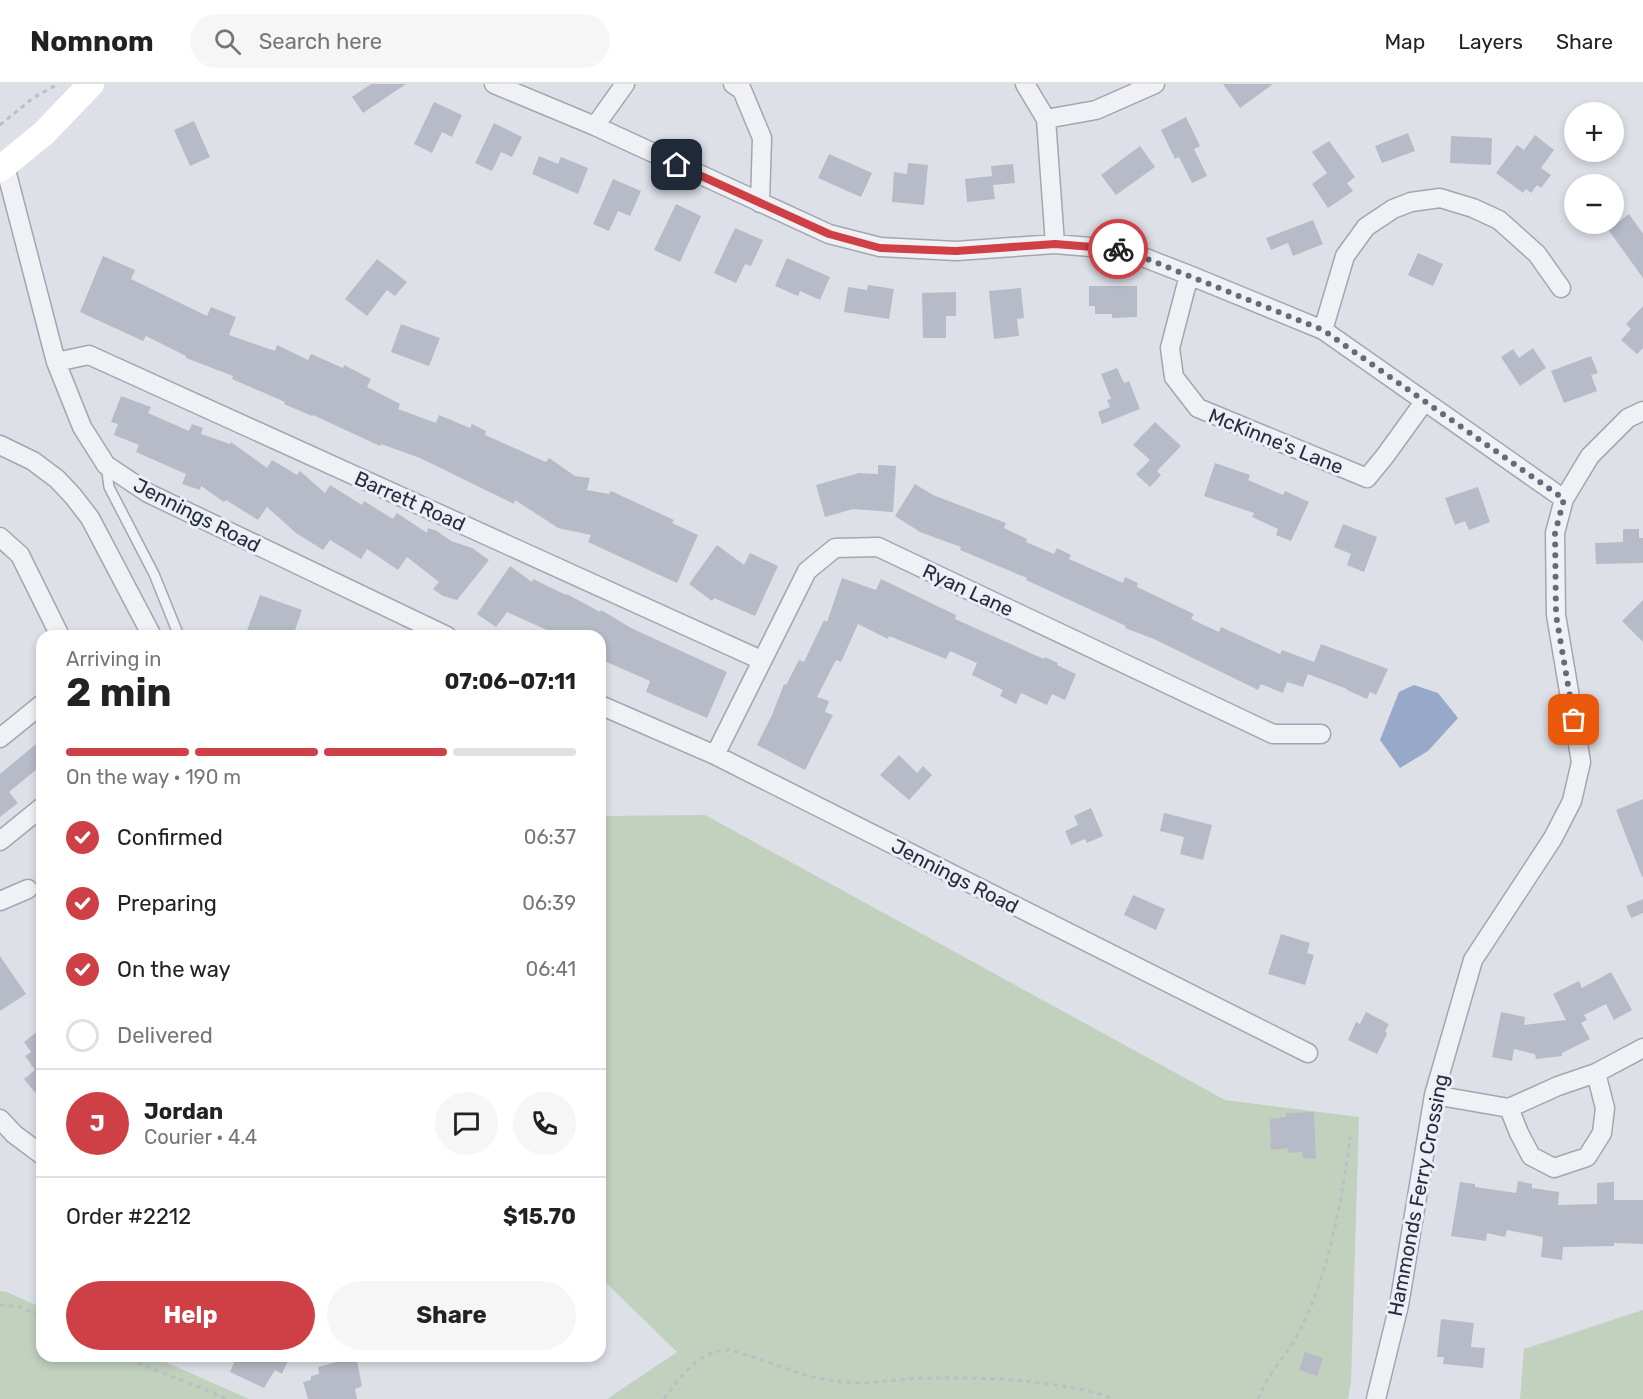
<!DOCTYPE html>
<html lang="en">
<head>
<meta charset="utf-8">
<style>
	body { margin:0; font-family:Rubik,sans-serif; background:#f6f6f6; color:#222; height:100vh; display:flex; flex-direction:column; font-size:22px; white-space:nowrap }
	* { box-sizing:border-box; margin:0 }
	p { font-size:20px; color:#767676 }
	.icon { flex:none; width:33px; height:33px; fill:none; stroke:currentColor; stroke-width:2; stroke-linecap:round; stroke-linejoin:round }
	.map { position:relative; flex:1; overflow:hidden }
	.panel { position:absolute; left:36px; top:546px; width:570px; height:732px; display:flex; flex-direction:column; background:#fff; border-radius:18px; box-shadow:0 3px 9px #0003 }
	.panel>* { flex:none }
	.fabs { position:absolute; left:1564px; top:18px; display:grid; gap:12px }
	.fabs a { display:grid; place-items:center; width:60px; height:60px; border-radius:50%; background:#fff; box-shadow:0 3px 9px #0003; font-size:30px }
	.pin { position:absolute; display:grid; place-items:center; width:51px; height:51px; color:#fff; margin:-26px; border-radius:12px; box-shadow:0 3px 9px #0006 }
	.courier { position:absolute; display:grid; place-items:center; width:60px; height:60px; margin:-30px; border:4px solid #ce4045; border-radius:50%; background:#fff; color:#222; box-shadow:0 2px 8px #0007 }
	.headline em { font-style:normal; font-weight:700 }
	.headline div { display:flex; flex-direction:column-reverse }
	.headline { display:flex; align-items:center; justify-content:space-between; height:102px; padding:0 30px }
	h1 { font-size:39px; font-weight:700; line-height:45px }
	.bar { display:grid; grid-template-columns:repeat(4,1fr); gap:9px 6px; align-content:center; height:72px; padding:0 30px }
	.bar i { height:8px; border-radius:4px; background:#e0e0e0 }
	.bar .selected { background:#ce4045 }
	.bar p { grid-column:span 4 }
	.line { display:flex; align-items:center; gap:15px; padding:0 30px; border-top:2px solid #e0e0e0 }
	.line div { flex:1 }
	.round { display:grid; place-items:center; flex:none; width:63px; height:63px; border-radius:32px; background:#f6f6f6 }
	ol { padding:0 30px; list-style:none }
	li { display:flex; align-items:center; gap:18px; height:66px }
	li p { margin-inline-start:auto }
	li .icon { padding:6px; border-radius:50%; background:#ce4045; color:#fff; stroke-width:4 }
	li:last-child { color:#767676 }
	li i { width:33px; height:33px; border:3px solid #e0e0e0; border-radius:50% }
	.action { display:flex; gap:12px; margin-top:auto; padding:12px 30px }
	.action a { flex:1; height:69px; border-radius:36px; background:#ce4045; color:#fff; font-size:24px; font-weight:700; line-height:69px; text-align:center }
	.action a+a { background:#f6f6f6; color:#222 }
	header { display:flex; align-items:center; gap:36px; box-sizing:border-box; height:84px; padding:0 30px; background:#fff; border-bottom:2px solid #e0e0e0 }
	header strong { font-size:28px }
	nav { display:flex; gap:33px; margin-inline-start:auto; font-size:21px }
	.search { width:420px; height:54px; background:#f6f6f6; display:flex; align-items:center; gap:15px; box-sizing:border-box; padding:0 21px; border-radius:33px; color:#767676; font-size:22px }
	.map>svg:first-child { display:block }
	.green { fill:#c1d1be }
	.water { fill:#97a9c8 }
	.building { fill:#b7bbc7 }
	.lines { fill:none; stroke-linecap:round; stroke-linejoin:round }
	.lane-casing { stroke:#a3a6b1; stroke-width:12 }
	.street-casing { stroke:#a3a6b1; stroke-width:21 }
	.path { stroke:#bcbec5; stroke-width:3; stroke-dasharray:4.5 4.5; stroke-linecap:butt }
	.lane { stroke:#f0f1f5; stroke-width:9 }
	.street { stroke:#f0f1f5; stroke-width:18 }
	.secondary { stroke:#fff; stroke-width:26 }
	.done { stroke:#676b79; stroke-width:6; stroke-dasharray:0 10.8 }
	.route { stroke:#ce4045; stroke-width:8 }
	.labels { text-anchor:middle; stroke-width:6; stroke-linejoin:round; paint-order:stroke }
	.street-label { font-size:20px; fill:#272c3e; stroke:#eceff5 }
</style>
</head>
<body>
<header>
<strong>Nomnom</strong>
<div class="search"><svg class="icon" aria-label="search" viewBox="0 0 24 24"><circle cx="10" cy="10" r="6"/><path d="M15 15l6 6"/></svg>Search here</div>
<nav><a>Map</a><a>Layers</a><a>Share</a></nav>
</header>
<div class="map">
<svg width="1643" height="1315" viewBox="0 0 1643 1315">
	<rect width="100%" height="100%" fill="#dde0e7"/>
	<!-- green -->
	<path class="green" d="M 705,731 L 1225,1016 L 1359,1033 L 1351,1298 L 1348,1315 L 607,1315 L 677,1268 L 600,1193 L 600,732 Z
		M 0,1207 L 7,1208 L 42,1224 L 42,1272 L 152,1272 L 249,1315 L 0,1315 Z
		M 1643,1226 L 1643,1315 L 1520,1315 L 1524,1265 Z"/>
	<!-- water -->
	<path class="water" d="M 1414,601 L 1438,609 L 1458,634 L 1428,667 L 1400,684 L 1380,656 L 1399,608 Z"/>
	<!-- building -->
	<path class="building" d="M 371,0 L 406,0 L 363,29 L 352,13 Z
		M 1223,0 L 1273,0 L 1240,24 Z
		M 434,18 L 462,31 L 452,53 L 442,48 L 432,69 L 414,60 Z
		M 1186,33 L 1200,62 L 1194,65 L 1207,92 L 1192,99 L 1179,73 L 1175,75 L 1161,46 Z
		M 194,37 L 210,73 L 190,82 L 174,46 Z
		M 494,39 L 522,53 L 512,73 L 501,68 L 492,87 L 475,79 Z
		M 1408,49 L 1415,67 L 1382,79 L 1375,62 Z
		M 1535,51 L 1554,66 L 1541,84 L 1551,91 L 1541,104 L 1537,101 L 1531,109 L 1526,105 L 1523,109 L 1496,89 L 1517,61 L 1524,66 Z
		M 1451,52 L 1492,54 L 1491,81 L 1450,79 Z
		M 1329,57 L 1355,93 L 1347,99 L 1353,107 L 1328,124 L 1312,100 L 1327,89 L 1312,68 Z
		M 1140,62 L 1155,83 L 1116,111 L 1101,91 Z
		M 829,70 L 872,89 L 861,113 L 818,94 Z
		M 539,72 L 558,80 L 561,73 L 588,84 L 578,110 L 532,90 Z
		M 908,79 L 928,81 L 924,121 L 892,118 L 894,88 L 907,90 Z
		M 1013,80 L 1015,99 L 993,101 L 995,115 L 967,118 L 965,95 L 992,92 L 991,82 Z
		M 613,95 L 641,107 L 630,132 L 618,127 L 609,147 L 593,140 Z
		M 676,120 L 701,132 L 680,178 L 654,166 Z
		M 1629,130 L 1643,150 L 1643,194 L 1604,140 L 1616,140 Z
		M 1313,136 L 1323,160 L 1293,172 L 1288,159 L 1271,166 L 1266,154 Z
		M 735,144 L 763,156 L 751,182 L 745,180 L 736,199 L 714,189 Z
		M 1418,169 L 1443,180 L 1433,202 L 1408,191 Z
		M 103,172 L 135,186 L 131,195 L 207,232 L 211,223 L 236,233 L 229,251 L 275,267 L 277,261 L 308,276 L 311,270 L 343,284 L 344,281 L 371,295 L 367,303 L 400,320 L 398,325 L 436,339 L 439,331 L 470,344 L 472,340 L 486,347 L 485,351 L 546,378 L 549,374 L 575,392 L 590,394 L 587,406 L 609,410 L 611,407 L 674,436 L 672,439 L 698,451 L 677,499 L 588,458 L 591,451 L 558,444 L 515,416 L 514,420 L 420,374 L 381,360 L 380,362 L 313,331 L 312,332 L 284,320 L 285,318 L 232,295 L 233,292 L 186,274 L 186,272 L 146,252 L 143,257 L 80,228 Z
		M 787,174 L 830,193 L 820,216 L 800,207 L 798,212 L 775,202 Z
		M 377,175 L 407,198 L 395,212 L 387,206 L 367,232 L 345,215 Z
		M 868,201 L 894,205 L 889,235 L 844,228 L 848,203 L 867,206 Z
		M 1089,202 L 1137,202 L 1137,233 L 1112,234 L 1112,230 L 1095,230 L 1095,222 L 1089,222 Z
		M 1021,204 L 1024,234 L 1017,235 L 1019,252 L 994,255 L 989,207 Z
		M 956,208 L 956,232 L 946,232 L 946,254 L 923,254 L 922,209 Z
		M 1643,222 L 1643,264 L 1637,270 L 1621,256 L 1631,245 L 1626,240 Z
		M 401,240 L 440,254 L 429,282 L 391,268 Z
		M 1533,264 L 1546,284 L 1520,302 L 1501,273 L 1513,265 L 1519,274 Z
		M 1591,272 L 1598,289 L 1591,291 L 1597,307 L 1564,319 L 1551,287 Z
		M 1117,284 L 1124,299 L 1129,297 L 1140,325 L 1102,340 L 1098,328 L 1110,323 L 1107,316 L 1111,315 L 1101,290 Z
		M 121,312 L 151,323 L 148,329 L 189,347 L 192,340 L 203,344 L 201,350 L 230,360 L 231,358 L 267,384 L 272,376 L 297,391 L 300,387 L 325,409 L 330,401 L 362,421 L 364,417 L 393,435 L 397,429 L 427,449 L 428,444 L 437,447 L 451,457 L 472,464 L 489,476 L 457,516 L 443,512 L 433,505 L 439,498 L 407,473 L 398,486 L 367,465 L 361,475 L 330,456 L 323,466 L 296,449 L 267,423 L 258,436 L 226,416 L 224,418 L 201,402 L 200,406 L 182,400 L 186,390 L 136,368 L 139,361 L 114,351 L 118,340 L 111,338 Z
		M 1155,338 L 1181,362 L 1157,387 L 1161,391 L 1150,403 L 1136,390 L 1150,376 L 1133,361 Z
		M 1215,379 L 1250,391 L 1248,396 L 1283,411 L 1285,407 L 1309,418 L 1291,457 L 1276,451 L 1278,445 L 1252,433 L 1254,429 L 1204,412 Z
		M 878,381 L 896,382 L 893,428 L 853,425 L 825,433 L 816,401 L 859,389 L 878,390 Z
		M 915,400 L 933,411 L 1006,439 L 1004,444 L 1027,455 L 1026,458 L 1054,470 L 1057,464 L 1071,471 L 1069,475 L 1123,499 L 1125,493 L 1138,499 L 1137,503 L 1194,530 L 1191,535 L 1219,548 L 1221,543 L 1280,570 L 1282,566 L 1314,578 L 1321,560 L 1388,585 L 1376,611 L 1370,608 L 1367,615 L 1347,606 L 1347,605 L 1308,590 L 1303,603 L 1287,598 L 1283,609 L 1261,600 L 1258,606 L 1154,555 L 1125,544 L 1126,542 L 1026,496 L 1027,494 L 960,466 L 961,463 L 920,448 L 895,432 Z
		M 1478,403 L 1490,438 L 1469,446 L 1465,437 L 1455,441 L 1445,414 Z
		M 1343,440 L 1377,453 L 1364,488 L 1347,481 L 1351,470 L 1334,463 Z
		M 1623,445 L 1639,445 L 1639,454 L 1643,454 L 1643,479 L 1596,480 L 1595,459 L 1623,458 Z
		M 717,461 L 744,481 L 750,469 L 778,482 L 755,532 L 714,514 L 712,517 L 689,500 Z
		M 510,482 L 532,498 L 533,495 L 566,511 L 567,510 L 600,528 L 601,526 L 631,544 L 727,588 L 707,634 L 646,608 L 650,597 L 600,575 L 600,552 L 560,552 L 507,528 L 496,543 L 477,530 Z
		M 842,494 L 876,506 L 881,495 L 956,531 L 955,535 L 1044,575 L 1045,573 L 1058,579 L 1057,581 L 1076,590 L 1065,616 L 1052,610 L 1047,621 L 1021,609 L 1016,620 L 1000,612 L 1003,606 L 972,591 L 977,579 L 950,567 L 946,575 L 889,552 L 888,555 L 858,540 L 841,578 L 836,576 L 817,613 L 829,617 L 825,628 L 833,631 L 805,686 L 757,661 L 772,631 L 784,600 L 786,601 L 799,576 L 804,578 L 824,536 L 827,538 Z
		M 260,511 L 302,526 L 293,552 L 245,552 Z
		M 1643,516 L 1643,558 L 1622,537 Z
		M 42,655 L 42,681 L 9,708 L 18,719 L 0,733 L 0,690 Z
		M 899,671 L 917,689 L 923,682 L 932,691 L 909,716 L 880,691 Z
		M 1643,715 L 1643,792 L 1642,793 L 1616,726 Z
		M 1091,724 L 1103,752 L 1087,759 L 1085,755 L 1071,761 L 1065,747 L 1078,741 L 1074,732 Z
		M 1164,729 L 1212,741 L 1203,776 L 1180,770 L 1184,753 L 1160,747 Z
		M 1133,811 L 1165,825 L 1156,846 L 1124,831 Z
		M 1643,815 L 1643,829 L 1631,834 L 1626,822 Z
		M 1281,850 L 1310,859 L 1307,869 L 1314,871 L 1305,901 L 1268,890 Z
		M 0,872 L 26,910 L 0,927 Z
		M 1611,888 L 1632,926 L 1614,936 L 1606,920 L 1584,931 L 1587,936 L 1581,939 L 1590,955 L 1562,969 L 1562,972 L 1536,975 L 1535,970 L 1514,965 L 1512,977 L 1492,973 L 1501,928 L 1525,933 L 1524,941 L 1566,936 L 1553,910 L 1579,897 L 1582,904 Z
		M 1366,928 L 1389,940 L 1385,947 L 1387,950 L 1377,970 L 1348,956 L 1356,938 L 1360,940 Z
		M 42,944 L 42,1017 L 24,995 L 35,986 L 25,972 L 31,968 L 24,958 Z
		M 1314,1028 L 1316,1075 L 1303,1074 L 1302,1068 L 1289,1069 L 1288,1064 L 1271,1066 L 1270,1035 L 1286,1033 L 1286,1029 Z
		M 1518,1097 L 1532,1100 L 1532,1104 L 1559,1108 L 1558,1121 L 1597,1120 L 1597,1099 L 1614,1098 L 1614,1116 L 1643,1116 L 1643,1160 L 1614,1159 L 1614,1162 L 1563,1163 L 1562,1176 L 1541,1173 L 1543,1153 L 1507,1146 L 1505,1153 L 1487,1149 L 1486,1157 L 1451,1152 L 1460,1098 L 1475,1100 L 1475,1103 L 1516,1109 Z
		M 1441,1235 L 1474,1239 L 1471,1263 L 1485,1264 L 1483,1284 L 1443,1280 L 1444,1273 L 1437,1273 Z
		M 1305,1268 L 1323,1274 L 1317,1292 L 1299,1286 Z
		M 237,1272 L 290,1272 L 282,1290 L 275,1286 L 264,1304 L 230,1288 Z
		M 335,1272 L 356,1272 L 362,1302 L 355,1305 L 357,1315 L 308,1315 L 303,1298 L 311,1296 L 311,1292 L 319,1290 L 318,1283 L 337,1278 Z"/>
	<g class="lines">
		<defs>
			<path id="lane" d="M 106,381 L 109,403 L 154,490 L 179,552"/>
			<path id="street" d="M 494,0 L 595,42 L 829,150 L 880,163 L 956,167 L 1055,160 L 1125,166 L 1189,191 L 1323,246 L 1564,415
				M 733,0 L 742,6 L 762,54 L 760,119
				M 1025,0 L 1046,35 L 1055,160
				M 1046,35 L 1096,26 L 1155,0
				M 595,42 L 625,0
				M 5,82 L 56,278 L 82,343 L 106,381 L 148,409 L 447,552
				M 1189,191 L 1170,264 L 1174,293 L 1198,324 L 1367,394 L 1385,372 L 1424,318
				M 1323,246 L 1345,172 L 1366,143 L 1393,125 L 1411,118 L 1440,114 L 1473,124 L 1499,136 L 1537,170 L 1561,204
				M 56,278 L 89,271 L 761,576
				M 0,361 L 33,377 L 57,395 L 73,412 L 90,434 L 152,552
				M 0,453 L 20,471 L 60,552
				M 600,621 L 715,671 L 1308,969
				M 0,654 L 42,620
				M 715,671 L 807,487 L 835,464 L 878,463 L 1273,650 L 1321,650
				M 0,757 L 42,723
				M 0,817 L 28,805
				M 1434,1011 L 1509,1024 L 1558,1002 L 1596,989 L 1643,964
				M 1509,1024 L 1519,1049 L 1531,1072 L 1554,1084 L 1587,1073 L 1602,1049 L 1605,1024 L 1596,989
				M 0,1035 L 14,1050 L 42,1071
				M 1376,1315 L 1399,1221 L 1434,1011 L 1473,876 L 1553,754 L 1572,717 L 1581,678 L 1556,531 L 1555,449 L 1564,415 L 1590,372 L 1628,334 L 1643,327"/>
		</defs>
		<!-- lane casing -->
		<use href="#lane" class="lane-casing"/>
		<!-- street casing -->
		<use href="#street" class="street-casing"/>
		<!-- path -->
		<path class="path" d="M 0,41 L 33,14 L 58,0
			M 0,1221 L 21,1223 L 42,1234
			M 121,1272 L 228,1315
			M 664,1315 C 681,1292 699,1266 729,1266 C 768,1275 802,1295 843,1298 C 872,1301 901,1294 930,1294 C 984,1293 1064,1296 1115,1315
			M 1258,1315 C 1268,1288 1291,1267 1303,1240 C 1329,1187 1343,1111 1350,1053"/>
		<!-- lane -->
		<use href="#lane" class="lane"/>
		<!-- street -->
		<use href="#street" class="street"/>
		<!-- secondary -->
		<path class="secondary" d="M 0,85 L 44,49 L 91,0"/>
	</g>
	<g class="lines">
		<!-- done -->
		<path class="done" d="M 1118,165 L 1125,166 L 1323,246 L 1564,415 L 1555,449 L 1556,531 L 1574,636"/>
		<!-- route -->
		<path class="route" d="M 677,81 L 829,150 L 880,164 L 956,167 L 1055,160 L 1118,165"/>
	</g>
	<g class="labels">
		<!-- street labels -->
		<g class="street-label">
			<text transform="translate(1276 357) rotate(22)" y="7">McKinne's Lane</text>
			<text transform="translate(410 417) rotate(24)" y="7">Barrett Road</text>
			<text transform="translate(197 431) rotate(27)" y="7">Jennings Road</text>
			<text transform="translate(968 506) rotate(25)" y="7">Ryan Lane</text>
			<text transform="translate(955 792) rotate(27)" y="7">Jennings Road</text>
			<text transform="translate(1418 1111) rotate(-79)" y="7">Hammonds Ferry Crossing</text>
		</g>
	</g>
</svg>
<div class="fabs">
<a>+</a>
<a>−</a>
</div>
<div class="pin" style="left:1574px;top:636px;background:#ea580c"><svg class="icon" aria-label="bag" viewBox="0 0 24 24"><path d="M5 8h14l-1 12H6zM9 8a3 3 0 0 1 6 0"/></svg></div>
<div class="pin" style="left:677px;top:81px;background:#1f2937"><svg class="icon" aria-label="home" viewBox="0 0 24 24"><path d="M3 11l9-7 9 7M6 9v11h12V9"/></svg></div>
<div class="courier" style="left:1118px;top:165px"><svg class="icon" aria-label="bike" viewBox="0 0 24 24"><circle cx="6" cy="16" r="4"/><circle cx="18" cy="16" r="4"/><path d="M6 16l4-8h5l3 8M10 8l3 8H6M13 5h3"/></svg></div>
<section class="panel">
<div class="headline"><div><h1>2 min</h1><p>Arriving in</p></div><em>07:06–07:11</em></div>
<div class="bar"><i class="selected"></i><i class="selected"></i><i class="selected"></i><i></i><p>On the way · 190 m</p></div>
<ol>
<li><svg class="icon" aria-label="check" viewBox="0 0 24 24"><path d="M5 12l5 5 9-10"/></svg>Confirmed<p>06:37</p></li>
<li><svg class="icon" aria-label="check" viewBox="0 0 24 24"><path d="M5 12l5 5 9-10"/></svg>Preparing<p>06:39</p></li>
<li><svg class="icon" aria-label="check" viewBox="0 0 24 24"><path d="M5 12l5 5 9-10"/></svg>On the way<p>06:41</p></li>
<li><i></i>Delivered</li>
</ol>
<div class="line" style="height:108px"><b class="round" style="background:#ce4045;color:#fff">J</b><div><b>Jordan</b><p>Courier · 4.4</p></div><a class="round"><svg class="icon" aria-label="chat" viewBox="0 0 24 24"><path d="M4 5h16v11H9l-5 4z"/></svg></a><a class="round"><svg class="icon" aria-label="phone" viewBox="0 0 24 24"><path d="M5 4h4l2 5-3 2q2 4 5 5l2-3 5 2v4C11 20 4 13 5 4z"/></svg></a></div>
<div class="line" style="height:78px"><div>Order #2212</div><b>$15.70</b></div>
<div class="action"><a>Help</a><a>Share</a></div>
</section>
</div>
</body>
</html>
